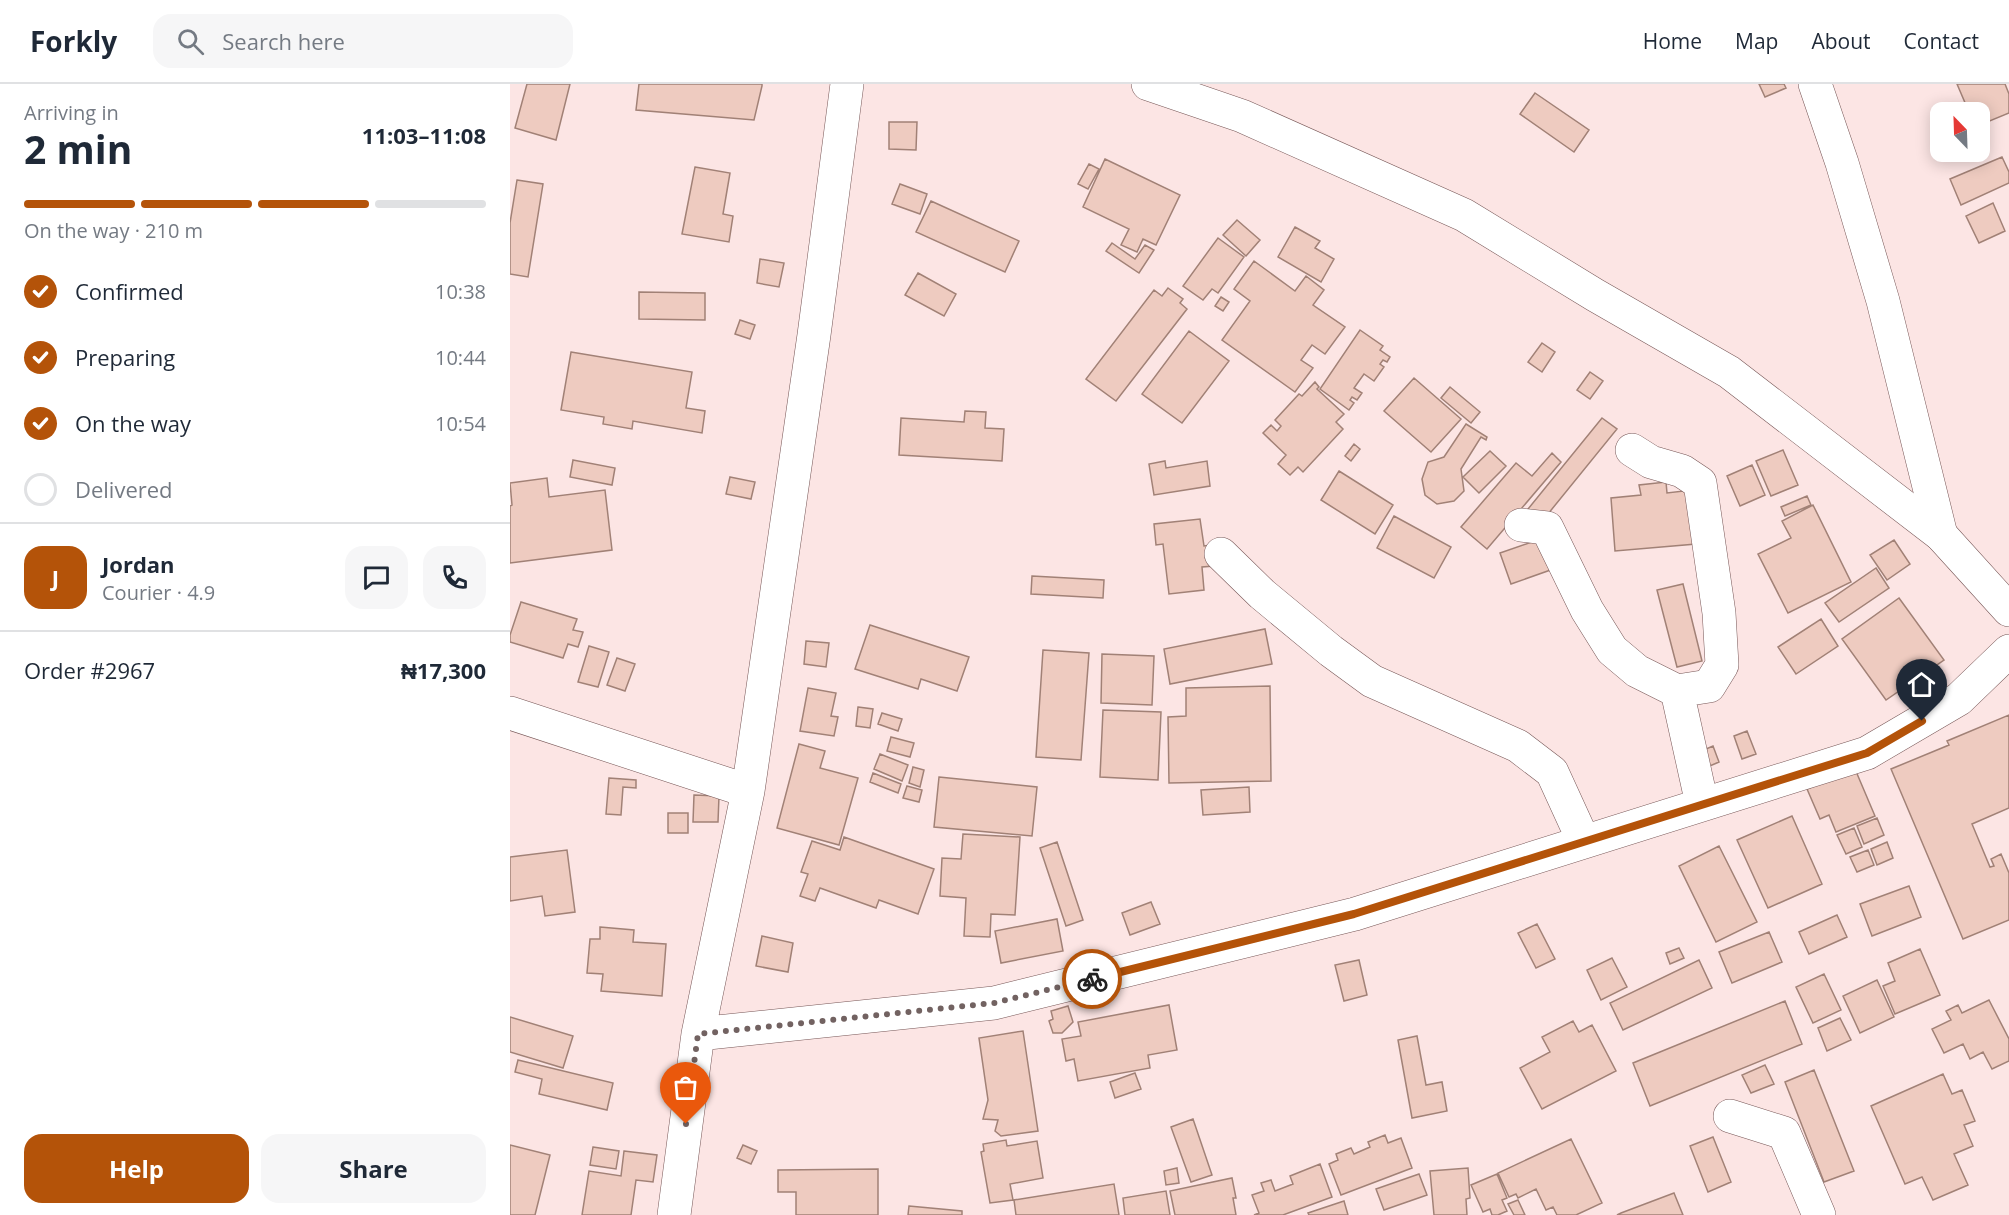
<!DOCTYPE html>
<html lang="en">
<head>
<meta charset="utf-8">
<style>
	body { margin:0; font-family:"Open Sans",sans-serif; background:#f6f6f7; color:#1f2937; height:100vh; display:flex; flex-direction:column; font-size:22px; white-space:nowrap }
	* { box-sizing:border-box; margin:0 }
	p { font-size:20px; color:#747a83 }
	.icon { flex:none; width:33px; height:33px; fill:none; stroke:currentColor; stroke-width:2; stroke-linecap:round; stroke-linejoin:round }
	.map { position:relative; flex:1; overflow:hidden }
	.sheet { display:flex; flex-direction:column; background:#fff; width:510px }
	.sheet>* { flex:none }
	.needle { width:39px; rotate:337deg }
	.fabs { position:absolute; left:1420px; top:18px; display:grid; gap:12px }
	.fabs a { display:grid; place-items:center; width:60px; height:60px; border-radius:12px; background:#fff; box-shadow:0 3px 15px #0003; font-size:30px }
	.pin { position:absolute; display:grid; place-items:center; width:51px; height:51px; color:#fff; margin:-62px -26px; border-radius:50% 50% 50% 0; rotate:-45deg; box-shadow:0 0 6px #0007 }
	.pin .icon { rotate:45deg }
	.courier { position:absolute; display:grid; place-items:center; width:60px; height:60px; margin:-30px; border:4px solid #b45309; border-radius:50%; background:#fff; color:#222; box-shadow:0 2px 8px #0007 }
	.summary em { font-style:normal; font-weight:700 }
	.summary div { display:flex; flex-direction:column-reverse }
	.summary { display:flex; align-items:center; justify-content:space-between; height:102px; padding:0 24px }
	h1 { font-size:39px; font-weight:700; line-height:45px }
	.bar { display:grid; grid-template-columns:repeat(4,1fr); gap:9px 6px; align-content:center; height:72px; padding:0 24px }
	.bar i { height:8px; border-radius:4px; background:#e0e1e3 }
	.bar .selected { background:#b45309 }
	.bar p { grid-column:span 4 }
	.line { display:flex; align-items:center; gap:15px; padding:0 24px; border-top:2px solid #e0e1e3 }
	.line div { flex:1 }
	.round { display:grid; place-items:center; flex:none; width:63px; height:63px; border-radius:18px; background:#f6f6f7 }
	ol { padding:0 24px; list-style:none }
	li { display:flex; align-items:center; gap:18px; height:66px }
	li p { margin-inline-start:auto }
	li .icon { padding:6px; border-radius:50%; background:#b45309; color:#fff; stroke-width:4 }
	li:last-child { color:#747a83 }
	li i { width:33px; height:33px; border:3px solid #e0e1e3; border-radius:50% }
	.button { display:flex; gap:12px; margin-top:auto; padding:12px 24px }
	.button a { flex:1; height:69px; border-radius:18px; background:#b45309; color:#fff; font-size:24px; font-weight:700; line-height:69px; text-align:center }
	.button a+a { background:#f6f6f7; color:#1f2937 }
	header { display:flex; align-items:center; gap:36px; box-sizing:border-box; height:84px; padding:0 30px; background:#fff; border-bottom:2px solid #e0e1e3 }
	header strong { font-size:28px }
	nav { display:flex; gap:33px; margin-inline-start:auto; font-size:21px }
	.search { width:420px; height:54px; background:#f6f6f7; display:flex; align-items:center; gap:15px; box-sizing:border-box; padding:0 21px; border-radius:18px; color:#747a83; font-size:22px }
	main { display:flex; flex:1; min-height:0 }
	.map>svg:first-child { display:block }
	.building { fill:#eecbc0; stroke:#a18176; stroke-width:1.5 }
	.lines { fill:none; stroke-linecap:round; stroke-linejoin:round }
	.minor-casing { stroke:#775757; stroke-width:34 }
	.major-casing { stroke:#775757; stroke-width:34 }
	.minor { stroke:#fff; stroke-width:33 }
	.major { stroke:#fff; stroke-width:33 }
	.done { stroke:#726261; stroke-width:6; stroke-dasharray:0 10.8 }
	.route { stroke:#b45309; stroke-width:8 }
</style>
</head>
<body>
<header>
<strong>Forkly</strong>
<div class="search"><svg class="icon" aria-label="search" viewBox="0 0 24 24"><circle cx="10" cy="10" r="6"/><path d="M15 15l6 6"/></svg>Search here</div>
<nav><a>Home</a><a>Map</a><a>About</a><a>Contact</a></nav>
</header>
<main>
<section class="sheet">
<div class="summary"><div><h1>2 min</h1><p>Arriving in</p></div><em>11:03–11:08</em></div>
<div class="bar"><i class="selected"></i><i class="selected"></i><i class="selected"></i><i></i><p>On the way · 210 m</p></div>
<ol>
<li><svg class="icon" aria-label="check" viewBox="0 0 24 24"><path d="M5 12l5 5 9-10"/></svg>Confirmed<p>10:38</p></li>
<li><svg class="icon" aria-label="check" viewBox="0 0 24 24"><path d="M5 12l5 5 9-10"/></svg>Preparing<p>10:44</p></li>
<li><svg class="icon" aria-label="check" viewBox="0 0 24 24"><path d="M5 12l5 5 9-10"/></svg>On the way<p>10:54</p></li>
<li><i></i>Delivered</li>
</ol>
<div class="line" style="height:108px"><b class="round" style="background:#b45309;color:#fff">J</b><div><b>Jordan</b><p>Courier · 4.9</p></div><a class="round"><svg class="icon" aria-label="chat" viewBox="0 0 24 24"><path d="M4 5h16v11H9l-5 4z"/></svg></a><a class="round"><svg class="icon" aria-label="phone" viewBox="0 0 24 24"><path d="M5 4h4l2 5-3 2q2 4 5 5l2-3 5 2v4C11 20 4 13 5 4z"/></svg></a></div>
<div class="line" style="height:78px"><div>Order #2967</div><b>₦17,300</b></div>
<div class="button"><a>Help</a><a>Share</a></div>
</section>
<div class="map">
<svg width="1499" height="1131" viewBox="0 0 1499 1131">
	<rect width="100%" height="100%" fill="#fce5e4"/>
	<!-- building -->
	<path class="building" d="M 17,0 L 60,0 L 46,56 L 5,44 Z
		M 129,0 L 252,0 L 252,2 L 244,36 L 126,26 Z
		M 1249,0 L 1274,0 L 1276,4 L 1255,13 Z
		M 1447,0 L 1495,0 L 1499,10 L 1499,29 L 1470,41 L 1470,28 L 1459,28 Z
		M 1025,9 L 1079,46 L 1064,68 L 1010,30 Z
		M 379,38 L 407,38 L 406,66 L 379,65 Z
		M 1492,73 L 1499,88 L 1499,99 L 1451,121 L 1440,95 Z
		M 595,75 L 670,111 L 646,161 L 633,155 L 627,168 L 611,161 L 619,145 L 573,123 Z
		M 579,80 L 589,85 L 578,105 L 568,100 Z
		M 185,83 L 220,89 L 213,130 L 223,132 L 219,158 L 172,150 Z
		M 7,96 L 33,100 L 18,193 L 0,190 L 0,139 Z
		M 390,100 L 417,110 L 410,130 L 382,120 Z
		M 421,117 L 509,157 L 495,188 L 406,148 Z
		M 1483,119 L 1495,147 L 1469,159 L 1456,132 Z
		M 727,136 L 750,156 L 736,172 L 713,151 Z
		M 785,143 L 810,157 L 805,164 L 824,175 L 811,198 L 768,173 Z
		M 708,154 L 734,173 L 708,209 L 702,205 L 693,216 L 673,202 Z
		M 602,159 L 625,175 L 635,161 L 644,166 L 629,189 L 596,167 Z
		M 250,175 L 274,179 L 269,203 L 247,199 Z
		M 744,177 L 785,207 L 796,192 L 814,206 L 803,221 L 835,243 L 815,270 L 802,261 L 791,276 L 803,284 L 785,308 L 712,256 L 740,217 L 724,205 Z
		M 408,189 L 446,210 L 434,232 L 395,211 Z
		M 658,204 L 673,215 L 670,219 L 677,225 L 606,317 L 576,295 L 644,206 L 652,212 Z
		M 129,208 L 195,209 L 195,236 L 129,235 Z
		M 711,213 L 719,218 L 713,227 L 705,222 Z
		M 230,236 L 245,241 L 240,255 L 225,250 Z
		M 850,246 L 873,262 L 870,266 L 880,273 L 877,278 L 873,276 L 870,280 L 874,283 L 864,297 L 854,290 L 844,304 L 852,309 L 847,316 L 842,313 L 840,316 L 844,319 L 839,326 L 810,305 Z
		M 679,247 L 719,277 L 672,339 L 632,310 Z
		M 1032,259 L 1045,268 L 1032,288 L 1018,278 Z
		M 61,268 L 182,288 L 176,324 L 195,327 L 192,349 L 123,337 L 122,345 L 93,340 L 94,333 L 51,326 Z
		M 1080,288 L 1093,297 L 1080,315 L 1067,306 Z
		M 904,294 L 951,335 L 921,368 L 874,327 Z
		M 805,298 L 809,303 L 807,305 L 834,330 L 826,338 L 833,345 L 793,388 L 788,383 L 780,391 L 768,380 L 776,371 L 753,349 L 761,341 L 767,347 L 771,342 L 765,336 L 789,310 L 792,312 Z
		M 940,303 L 970,328 L 961,339 L 931,314 Z
		M 455,327 L 476,328 L 475,344 L 494,345 L 492,377 L 389,371 L 391,334 L 454,338 Z
		M 1092,334 L 1107,345 L 1029,441 L 1014,430 Z
		M 956,340 L 977,353 L 976,356 L 971,353 L 951,385 L 954,407 L 944,417 L 927,420 L 915,411 L 912,395 L 918,378 L 934,373 Z
		M 844,360 L 850,365 L 841,377 L 835,372 Z
		M 1273,366 L 1288,401 L 1261,412 L 1246,377 Z
		M 980,367 L 996,382 L 969,409 L 953,393 Z
		M 1042,369 L 1051,378 L 977,465 L 951,443 L 1006,379 L 1022,392 Z
		M 63,376 L 105,384 L 102,401 L 60,393 Z
		M 655,377 L 656,384 L 697,377 L 700,402 L 644,411 L 639,380 Z
		M 1242,381 L 1255,411 L 1230,422 L 1217,392 Z
		M 829,387 L 883,421 L 865,450 L 811,416 Z
		M 220,393 L 245,398 L 241,415 L 216,410 Z
		M 37,394 L 39,413 L 95,406 L 102,466 L 0,479 L 0,422 L 2,421 L 0,399 Z
		M 1156,398 L 1157,409 L 1182,406 L 1186,460 L 1105,467 L 1101,414 L 1131,411 L 1129,401 Z
		M 1297,412 L 1301,421 L 1275,432 L 1271,423 Z
		M 1303,421 L 1341,498 L 1278,529 L 1248,470 L 1281,454 L 1272,437 Z
		M 884,432 L 941,463 L 924,494 L 867,464 Z
		M 690,435 L 694,462 L 701,461 L 704,482 L 692,483 L 694,506 L 659,510 L 653,460 L 646,461 L 644,440 Z
		M 1039,452 L 1049,483 L 1001,500 L 990,469 Z
		M 1384,456 L 1400,480 L 1377,496 L 1360,471 Z
		M 1366,484 L 1379,504 L 1329,538 L 1315,519 Z
		M 522,492 L 594,496 L 593,514 L 521,510 Z
		M 1173,500 L 1192,577 L 1167,583 L 1147,506 Z
		M 1389,514 L 1434,576 L 1376,616 L 1332,555 Z
		M 11,518 L 67,535 L 63,546 L 73,548 L 68,563 L 58,560 L 53,574 L 0,558 L 0,551 Z
		M 1311,535 L 1328,562 L 1286,590 L 1268,563 Z
		M 360,541 L 459,573 L 447,607 L 411,595 L 408,605 L 345,585 Z
		M 755,545 L 762,580 L 660,600 L 654,565 Z
		M 296,557 L 319,559 L 316,583 L 294,580 Z
		M 79,562 L 99,568 L 88,603 L 68,598 Z
		M 533,566 L 579,569 L 571,676 L 526,673 Z
		M 592,570 L 644,572 L 642,621 L 591,619 Z
		M 107,574 L 125,580 L 115,607 L 97,601 Z
		M 760,602 L 761,697 L 659,699 L 658,633 L 676,632 L 676,604 Z
		M 298,604 L 326,609 L 321,632 L 328,633 L 324,652 L 290,647 Z
		M 348,623 L 363,625 L 360,644 L 346,642 Z
		M 593,626 L 651,628 L 648,696 L 590,693 Z
		M 372,629 L 392,635 L 388,647 L 368,640 Z
		M 1499,631 L 1499,724 L 1462,740 L 1480,783 L 1484,782 L 1481,775 L 1491,770 L 1499,789 L 1499,836 L 1453,855 L 1381,685 L 1439,661 L 1437,657 Z
		M 1237,647 L 1246,670 L 1232,675 L 1224,652 Z
		M 381,653 L 404,659 L 400,673 L 377,667 Z
		M 289,660 L 315,667 L 310,684 L 348,694 L 329,761 L 267,744 Z
		M 1203,662 L 1209,678 L 1195,684 L 1189,668 Z
		M 370,670 L 398,681 L 392,697 L 364,685 Z
		M 403,683 L 414,686 L 410,703 L 399,699 Z
		M 1345,685 L 1365,732 L 1326,748 L 1319,731 L 1310,735 L 1297,705 Z
		M 363,689 L 391,700 L 388,709 L 360,698 Z
		M 429,693 L 527,703 L 522,752 L 424,743 Z
		M 99,694 L 126,696 L 126,704 L 113,703 L 111,731 L 96,730 Z
		M 397,702 L 412,706 L 409,718 L 393,714 Z
		M 739,703 L 740,728 L 693,731 L 691,706 Z
		M 184,711 L 209,712 L 208,738 L 183,738 Z
		M 158,729 L 178,729 L 178,749 L 158,749 Z
		M 1282,732 L 1312,800 L 1258,824 L 1227,756 Z
		M 1367,734 L 1374,751 L 1354,760 L 1347,742 Z
		M 1344,744 L 1352,763 L 1336,770 L 1327,751 Z
		M 453,750 L 510,753 L 505,831 L 481,830 L 480,853 L 454,852 L 456,814 L 430,812 L 432,774 L 451,775 Z
		M 334,753 L 424,785 L 408,830 L 369,816 L 366,824 L 310,804 L 305,817 L 290,812 L 298,790 L 291,788 L 302,757 L 330,766 Z
		M 547,758 L 573,836 L 556,842 L 530,764 Z
		M 1377,758 L 1383,774 L 1367,781 L 1361,765 Z
		M 1209,762 L 1247,838 L 1206,858 L 1169,782 Z
		M 57,766 L 65,828 L 35,832 L 32,812 L 0,817 L 0,773 Z
		M 1358,766 L 1364,781 L 1347,788 L 1340,773 Z
		M 1399,802 L 1411,833 L 1362,852 L 1350,820 Z
		M 641,818 L 650,840 L 620,851 L 612,829 Z
		M 1327,831 L 1337,853 L 1299,870 L 1289,848 Z
		M 547,835 L 553,867 L 491,879 L 485,847 Z
		M 1027,840 L 1045,875 L 1026,884 L 1008,849 Z
		M 90,843 L 124,846 L 123,858 L 156,860 L 152,912 L 91,907 L 93,890 L 77,889 L 80,855 L 90,855 Z
		M 1259,848 L 1272,878 L 1222,899 L 1209,868 Z
		M 252,852 L 283,859 L 278,888 L 246,882 Z
		M 1169,864 L 1174,874 L 1160,880 L 1156,869 Z
		M 1410,865 L 1430,911 L 1385,930 L 1373,902 L 1385,897 L 1378,879 Z
		M 1102,874 L 1117,903 L 1091,916 L 1077,886 Z
		M 849,876 L 857,911 L 834,917 L 825,881 Z
		M 1189,876 L 1202,904 L 1113,946 L 1100,919 Z
		M 1314,890 L 1331,926 L 1303,939 L 1286,903 Z
		M 1367,896 L 1384,933 L 1350,949 L 1333,912 Z
		M 1479,916 L 1499,955 L 1499,977 L 1482,985 L 1473,968 L 1460,975 L 1453,960 L 1434,969 L 1422,945 L 1441,936 L 1436,927 L 1448,921 L 1452,929 Z
		M 1275,917 L 1292,960 L 1140,1022 L 1123,979 Z
		M 659,921 L 667,966 L 638,971 L 640,984 L 568,997 L 564,975 L 556,977 L 552,955 L 571,952 L 568,938 Z
		M 558,922 L 563,938 L 552,949 L 543,949 L 539,937 L 543,935 L 541,927 Z
		M 0,933 L 63,952 L 53,984 L 0,968 Z
		M 1330,934 L 1341,956 L 1317,967 L 1308,944 Z
		M 1063,937 L 1069,948 L 1082,941 L 1106,987 L 1032,1025 L 1010,984 L 1040,968 L 1032,953 Z
		M 513,947 L 528,1047 L 491,1052 L 485,1047 L 488,1036 L 473,1035 L 478,1016 L 469,954 Z
		M 907,952 L 916,1001 L 932,998 L 937,1027 L 902,1034 L 888,956 Z
		M 8,976 L 103,999 L 97,1026 L 29,1010 L 32,995 L 5,988 Z
		M 1255,981 L 1264,1000 L 1241,1009 L 1232,991 Z
		M 1304,986 L 1344,1087 L 1314,1098 L 1275,998 Z
		M 625,989 L 631,1005 L 605,1014 L 600,998 Z
		M 1433,990 L 1442,1010 L 1452,1006 L 1465,1037 L 1454,1041 L 1463,1062 L 1444,1070 L 1458,1101 L 1423,1116 L 1412,1093 L 1395,1100 L 1361,1022 Z
		M 683,1035 L 702,1091 L 681,1098 L 661,1043 Z
		M 875,1051 L 878,1059 L 891,1054 L 902,1084 L 831,1111 L 819,1080 L 828,1076 L 826,1070 L 841,1064 L 844,1070 L 860,1063 L 858,1058 Z
		M 1203,1053 L 1221,1098 L 1198,1108 L 1180,1062 Z
		M 1061,1055 L 1092,1119 L 1066,1131 L 1047,1131 L 1043,1123 L 1036,1126 L 1026,1105 L 1008,1114 L 1006,1110 L 999,1113 L 988,1089 Z
		M 496,1056 L 497,1062 L 527,1057 L 533,1094 L 500,1100 L 503,1116 L 480,1119 L 471,1068 L 474,1067 L 473,1060 Z
		M 0,1061 L 40,1071 L 25,1131 L 0,1131 Z
		M 233,1061 L 247,1067 L 241,1080 L 227,1074 Z
		M 83,1063 L 109,1067 L 106,1085 L 80,1081 Z
		M 114,1067 L 147,1071 L 143,1098 L 126,1096 L 121,1131 L 72,1131 L 79,1087 L 111,1092 Z
		M 810,1080 L 822,1113 L 773,1131 L 744,1131 L 749,1129 L 742,1111 L 754,1107 L 751,1099 L 761,1096 L 765,1107 L 783,1100 L 780,1092 Z
		M 667,1084 L 669,1099 L 656,1101 L 654,1087 Z
		M 958,1084 L 960,1114 L 956,1115 L 957,1131 L 924,1131 L 920,1087 Z
		M 368,1085 L 368,1131 L 286,1131 L 286,1108 L 268,1108 L 268,1086 Z
		M 909,1090 L 917,1111 L 874,1126 L 866,1105 Z
		M 987,1090 L 997,1114 L 992,1116 L 997,1127 L 988,1131 L 982,1131 L 980,1125 L 973,1128 L 961,1101 Z
		M 722,1094 L 726,1114 L 723,1114 L 726,1131 L 665,1131 L 660,1107 Z
		M 604,1100 L 609,1131 L 506,1131 L 504,1116 Z
		M 656,1107 L 660,1131 L 615,1131 L 613,1114 Z
		M 1164,1109 L 1173,1131 L 1107,1131 L 1111,1129 Z
		M 1008,1116 L 1015,1131 L 1004,1131 L 998,1120 Z
		M 834,1117 L 838,1131 L 799,1131 L 798,1129 Z
		M 399,1122 L 452,1127 L 452,1131 L 398,1131 Z"/>
	<g class="lines">
		<defs>
			<path id="minor" d="M 1305,0 L 1332,79 L 1373,217 L 1431,451
				M 1011,441 L 1037,444 L 1077,526 L 1102,566 L 1127,587 L 1167,607 L 1199,602 L 1212,581 L 1209,529 L 1190,399 L 1172,387 L 1141,378 L 1122,366
				M 711,470 L 752,510 L 821,567 L 862,597 L 1008,662 L 1042,688 L 1074,758
				M 1167,607 L 1192,720
				M 0,629 L 238,707
				M 188,950 L 484,919 L 845,830 L 1357,669 L 1449,615 L 1499,567
				M 1220,1032 L 1274,1049 L 1309,1131
				M 164,1131 L 188,950 L 238,707 L 304,251 L 337,0"/>
			<path id="major" d="M 638,0 L 732,32 L 954,131 L 1085,211 L 1219,288 L 1431,451 L 1499,526"/>
		</defs>
		<!-- minor casing -->
		<use href="#minor" class="minor-casing"/>
		<!-- major casing -->
		<use href="#major" class="major-casing"/>
		<!-- minor -->
		<use href="#minor" class="minor"/>
		<!-- major -->
		<use href="#major" class="major"/>
	</g>
	<g class="lines">
		<!-- done -->
		<path class="done" d="M 176,1040 L 188,950 L 484,919 L 582,895"/>
		<!-- route -->
		<path class="route" d="M 582,895 L 844,830 L 1357,669 L 1412,637"/>
	</g>
</svg>
<div class="fabs">
<a><svg class="needle" viewBox="-14 -14 28 28"><path d="M0-13l5 13h-10z" fill="#e53935"/><path d="M0 13l5-13h-10z" fill="#747a83"/></svg></a>
</div>
<div class="pin" style="left:176px;top:1040px;background:#ea580c"><svg class="icon" aria-label="bag" viewBox="0 0 24 24"><path d="M5 8h14l-1 12H6zM9 8a3 3 0 0 1 6 0"/></svg></div>
<div class="pin" style="left:1412px;top:637px;background:#1f2937"><svg class="icon" aria-label="home" viewBox="0 0 24 24"><path d="M3 11l9-7 9 7M6 9v11h12V9"/></svg></div>
<div class="courier" style="left:582px;top:895px"><svg class="icon" aria-label="bike" viewBox="0 0 24 24"><circle cx="6" cy="16" r="4"/><circle cx="18" cy="16" r="4"/><path d="M6 16l4-8h5l3 8M10 8l3 8H6M13 5h3"/></svg></div>
</div>
</main>
</body>
</html>
